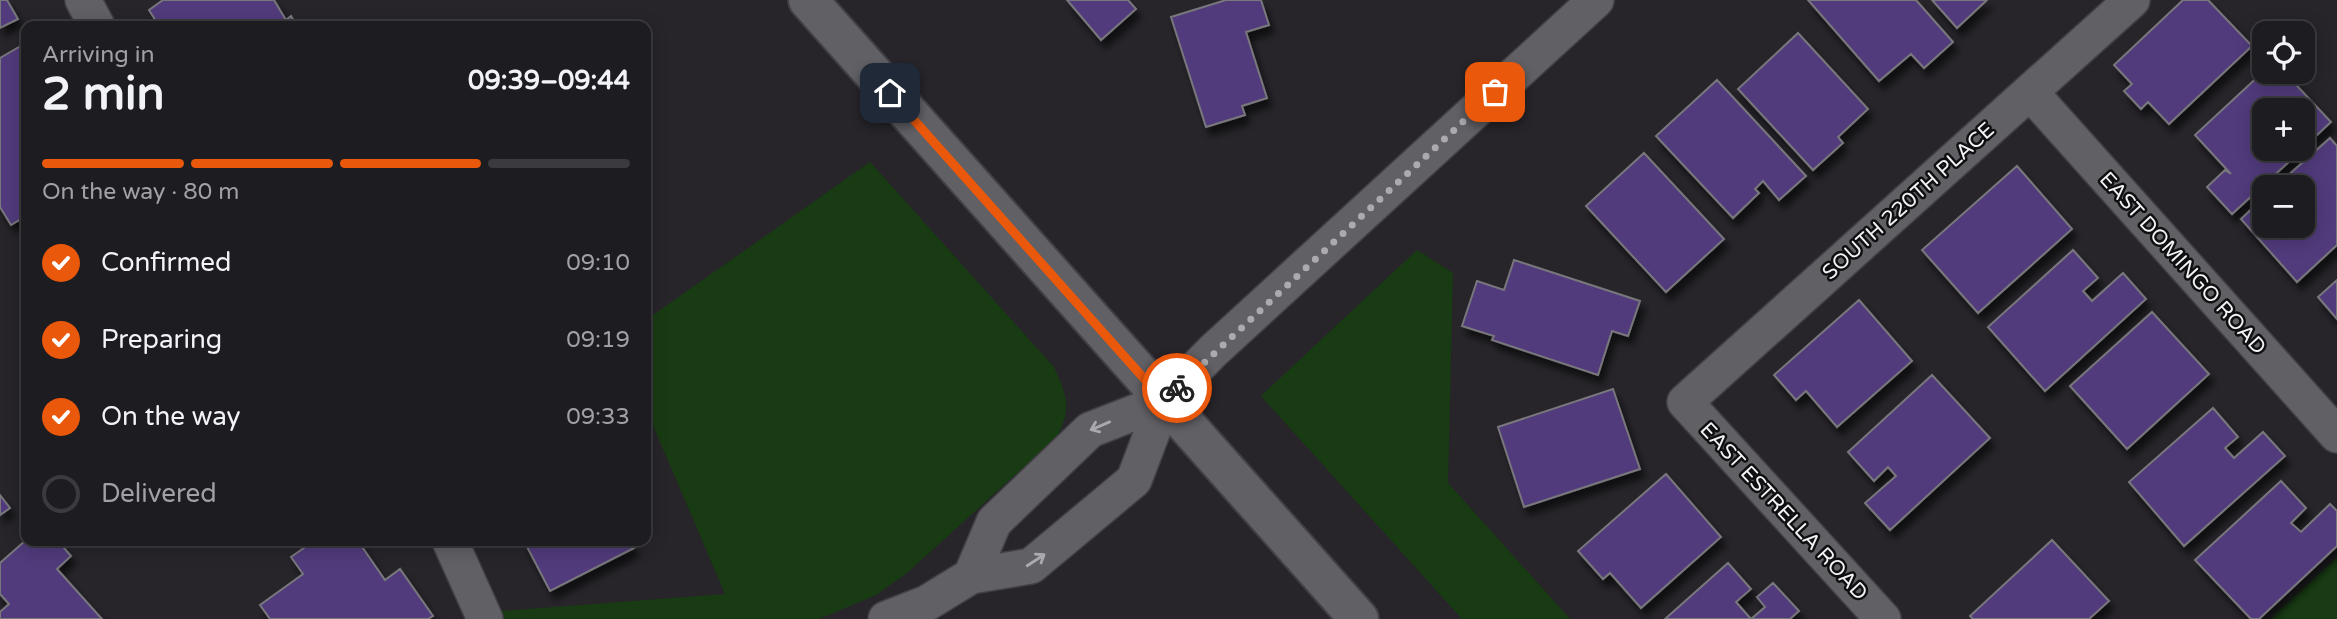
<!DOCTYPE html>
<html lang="en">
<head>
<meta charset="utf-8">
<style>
	body { margin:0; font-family:"Varela Round",sans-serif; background:#252529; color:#f1f3f6; height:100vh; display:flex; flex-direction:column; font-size:26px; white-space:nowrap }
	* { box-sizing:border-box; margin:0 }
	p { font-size:23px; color:#a0a1a5 }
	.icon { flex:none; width:38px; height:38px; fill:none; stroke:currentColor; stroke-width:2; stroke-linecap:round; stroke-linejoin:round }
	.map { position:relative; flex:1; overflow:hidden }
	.sheet { position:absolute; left:21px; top:21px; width:630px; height:525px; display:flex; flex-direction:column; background:#1d1c20; border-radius:14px; box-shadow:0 4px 18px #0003,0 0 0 2px #3b3a3e }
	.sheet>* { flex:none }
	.tools { position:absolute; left:2252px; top:21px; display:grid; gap:14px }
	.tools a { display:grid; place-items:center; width:63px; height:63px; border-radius:14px; background:#1d1c20; box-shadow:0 4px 18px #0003,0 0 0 2px #3b3a3e; font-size:35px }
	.pin { position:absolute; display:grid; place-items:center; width:60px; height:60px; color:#fff; margin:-30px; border-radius:14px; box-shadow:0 4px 10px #0006 }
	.courier { position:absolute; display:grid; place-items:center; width:70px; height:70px; margin:-35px; border:5px solid #ea580c; border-radius:50%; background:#fff; color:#222; box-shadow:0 2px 9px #0007 }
	.headline em { font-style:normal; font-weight:700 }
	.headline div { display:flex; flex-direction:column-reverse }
	.headline { display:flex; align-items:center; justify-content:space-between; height:119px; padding:0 21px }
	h1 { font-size:46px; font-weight:700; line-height:52px }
	.bar { display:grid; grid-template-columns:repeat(4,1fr); gap:10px 7px; align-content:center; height:84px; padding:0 21px }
	.bar i { height:9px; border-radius:5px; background:#3b3a3e }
	.bar .active { background:#ea580c }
	.bar p { grid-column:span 4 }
	ol { padding:0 21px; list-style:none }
	li { display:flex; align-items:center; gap:21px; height:77px }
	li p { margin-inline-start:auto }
	li .icon { padding:7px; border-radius:50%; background:#ea580c; color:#fff; stroke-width:4 }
	li:last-child { color:#a0a1a5 }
	li i { width:38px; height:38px; border:4px solid #3b3a3e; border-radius:50% }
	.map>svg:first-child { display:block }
	.green { fill:#183b13 }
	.building { fill:#513a7b; stroke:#78777c; stroke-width:2; filter:url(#shadow) }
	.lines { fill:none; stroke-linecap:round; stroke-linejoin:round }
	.street-casing { stroke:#424045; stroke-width:38 }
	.secondary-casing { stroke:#424045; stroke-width:42 }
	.street { stroke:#616065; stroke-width:35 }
	.secondary { stroke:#616065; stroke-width:38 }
	.oneway { stroke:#aaa9ad }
	.done { stroke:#acaaae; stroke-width:7; stroke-dasharray:0 12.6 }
	.route { stroke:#ea580c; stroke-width:9 }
	.labels { text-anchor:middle; stroke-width:5; stroke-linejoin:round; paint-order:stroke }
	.street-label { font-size:21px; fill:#f3f2f5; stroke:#0f0f11 }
</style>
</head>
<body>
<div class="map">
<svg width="2337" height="619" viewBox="0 0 2337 619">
	<defs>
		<filter id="shadow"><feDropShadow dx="4.5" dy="8" stdDeviation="3.5" flood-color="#0009"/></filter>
	</defs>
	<rect width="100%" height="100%" fill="#27252a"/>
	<!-- green -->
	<path class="green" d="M 870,162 L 1054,367 C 1067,396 1072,408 1057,437 L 907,573 L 876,595 L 819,619 L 504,619 L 500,611 L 725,594 L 646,409 L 646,320 Z
		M 1417,250 L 1453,273 L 1448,483 L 1570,619 L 1462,619 L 1261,396 Z
		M 2337,557 L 2337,619 L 2270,619 Z"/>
	<!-- building -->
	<path class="building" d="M 0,0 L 7,0 L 18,19 L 0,28 Z
		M 163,0 L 274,0 L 286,20 L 291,16 L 297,26 L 159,26 L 149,10 Z
		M 1067,0 L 1128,0 L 1136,9 L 1101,40 Z
		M 1226,0 L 1261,0 L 1269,25 L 1246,32 L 1267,98 L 1242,106 L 1245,115 L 1206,127 L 1171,17 Z
		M 1808,0 L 1916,0 L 1953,42 L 1924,68 L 1911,54 L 1879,81 Z
		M 1932,0 L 1987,0 L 1957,28 Z
		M 2183,0 L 2208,0 L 2252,46 L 2169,124 L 2148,102 L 2141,109 L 2124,91 L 2132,84 L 2114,65 Z
		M 1798,33 L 1868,109 L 1838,137 L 1843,143 L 1813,170 L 1738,89 Z
		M 26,43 L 26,216 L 11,225 L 0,207 L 0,58 Z
		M 2264,71 L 2284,72 L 2331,122 L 2303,148 L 2303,110 L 2264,110 L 2264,149 L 2303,149 L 2232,214 L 2207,187 L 2225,170 L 2231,174 L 2195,135 Z
		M 1717,80 L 1806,176 L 1779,200 L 1763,181 L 1755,189 L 1759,193 L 1733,218 L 1656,136 Z
		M 2330,138 L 2337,146 L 2337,245 L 2297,282 L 2241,219 L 2264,197 L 2264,226 L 2303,226 L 2303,187 L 2275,187 Z
		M 1644,153 L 1724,239 L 1666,292 L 1586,206 Z
		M 2017,166 L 2072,229 L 1978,313 L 1922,250 Z
		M 2073,250 L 2098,278 L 2083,291 L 2092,301 L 2123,273 L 2146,299 L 2045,391 L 1988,327 Z
		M 1514,260 L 1640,301 L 1628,336 L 1612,331 L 1598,375 L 1492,340 L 1494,336 L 1462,326 L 1477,281 L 1504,290 Z
		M 2337,280 L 2337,319 L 2318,297 Z
		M 1859,300 L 1912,361 L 1837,427 L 1806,391 L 1796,400 L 1774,375 Z
		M 2152,312 L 2209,374 L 2127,449 L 2070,386 Z
		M 1932,375 L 1990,438 L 1890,530 L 1865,503 L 1896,476 L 1888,467 L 1874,481 L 1848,452 Z
		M 1613,389 L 1640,469 L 1524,507 L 1498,427 Z
		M 2213,408 L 2238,437 L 2225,448 L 2234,458 L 2263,432 L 2285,456 L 2184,546 L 2129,482 Z
		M 1666,474 L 1721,537 L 1641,608 L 1610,573 L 1603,579 L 1578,551 Z
		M 2281,481 L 2306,508 L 2291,523 L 2301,532 L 2330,504 L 2337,511 L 2337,546 L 2259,619 L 2251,619 L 2195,560 Z
		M 0,495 L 10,508 L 0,515 Z
		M 26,540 L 58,541 L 71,556 L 57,569 L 102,619 L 0,619 L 0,612 L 9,604 L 0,594 L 0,563 Z
		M 2052,540 L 2109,601 L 2089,619 L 1973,619 L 1970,616 Z
		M 314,541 L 358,541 L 385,580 L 400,569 L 433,616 L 428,619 L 270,619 L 260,605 L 303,574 L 291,557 Z
		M 524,541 L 630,541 L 634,548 L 550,591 Z
		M 1728,563 L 1751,589 L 1736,602 L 1751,619 L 1765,607 L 1757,597 L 1773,583 L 1799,611 L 1790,619 L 1665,619 Z"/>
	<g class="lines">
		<defs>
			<path id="street" d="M 83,0 L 97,26
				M 2030,92 L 2337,435
				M 450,541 L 485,619
				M 971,576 L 994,522 L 1090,430 L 1164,401 L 1213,351 L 1596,0
				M 886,619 L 927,603 L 971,576 L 1031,566 L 1134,480 L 1164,401
				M 1883,619 L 1685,402 L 2132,0"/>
			<path id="secondary" d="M 808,0 L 1359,619"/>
		</defs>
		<!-- street casing -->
		<use href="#street" class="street-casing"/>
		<!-- secondary casing -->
		<use href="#secondary" class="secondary-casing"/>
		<!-- street -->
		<use href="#street" class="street"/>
		<!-- secondary -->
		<use href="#secondary" class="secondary"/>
	</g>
	<!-- one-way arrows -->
	<defs><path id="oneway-shaft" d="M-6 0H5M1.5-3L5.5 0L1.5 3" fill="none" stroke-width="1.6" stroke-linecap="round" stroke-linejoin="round" transform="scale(1.75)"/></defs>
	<g class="oneway">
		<use href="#oneway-shaft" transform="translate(1100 426) rotate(157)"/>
		<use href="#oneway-shaft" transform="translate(1036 560) rotate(-33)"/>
	</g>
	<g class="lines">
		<!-- done -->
		<path class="done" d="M 1177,388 L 1495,92"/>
		<!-- route -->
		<path class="route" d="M 890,93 L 1164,401 L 1177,388"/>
	</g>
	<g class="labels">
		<!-- street labels -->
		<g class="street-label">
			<text transform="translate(1908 201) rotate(-42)" y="7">SOUTH 220TH PLACE</text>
			<text transform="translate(2183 263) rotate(48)" y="7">EAST DOMINGO ROAD</text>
			<text transform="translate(1784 511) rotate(47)" y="7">EAST ESTRELLA ROAD</text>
		</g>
	</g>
</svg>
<div class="tools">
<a><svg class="icon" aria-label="locate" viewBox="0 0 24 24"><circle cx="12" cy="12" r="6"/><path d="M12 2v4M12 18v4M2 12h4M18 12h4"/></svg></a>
<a>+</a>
<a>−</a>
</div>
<div class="pin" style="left:1495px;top:92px;background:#ea580c"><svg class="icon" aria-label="bag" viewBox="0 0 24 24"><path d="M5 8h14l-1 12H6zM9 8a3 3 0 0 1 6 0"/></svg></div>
<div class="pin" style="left:890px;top:93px;background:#1f2937"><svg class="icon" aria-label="home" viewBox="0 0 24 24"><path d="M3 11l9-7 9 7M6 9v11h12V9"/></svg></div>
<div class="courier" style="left:1177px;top:388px"><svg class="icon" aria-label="bike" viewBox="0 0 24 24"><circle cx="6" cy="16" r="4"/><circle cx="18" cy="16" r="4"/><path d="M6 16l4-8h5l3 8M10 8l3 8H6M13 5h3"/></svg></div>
<section class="sheet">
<div class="headline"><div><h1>2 min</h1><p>Arriving in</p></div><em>09:39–09:44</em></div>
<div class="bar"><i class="active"></i><i class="active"></i><i class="active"></i><i></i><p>On the way · 80 m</p></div>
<ol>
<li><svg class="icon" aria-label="check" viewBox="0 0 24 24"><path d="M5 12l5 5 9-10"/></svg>Confirmed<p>09:10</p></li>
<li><svg class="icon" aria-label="check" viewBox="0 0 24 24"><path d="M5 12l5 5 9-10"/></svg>Preparing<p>09:19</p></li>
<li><svg class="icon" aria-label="check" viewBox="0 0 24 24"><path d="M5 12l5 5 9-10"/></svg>On the way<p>09:33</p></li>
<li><i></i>Delivered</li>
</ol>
</section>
</div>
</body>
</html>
